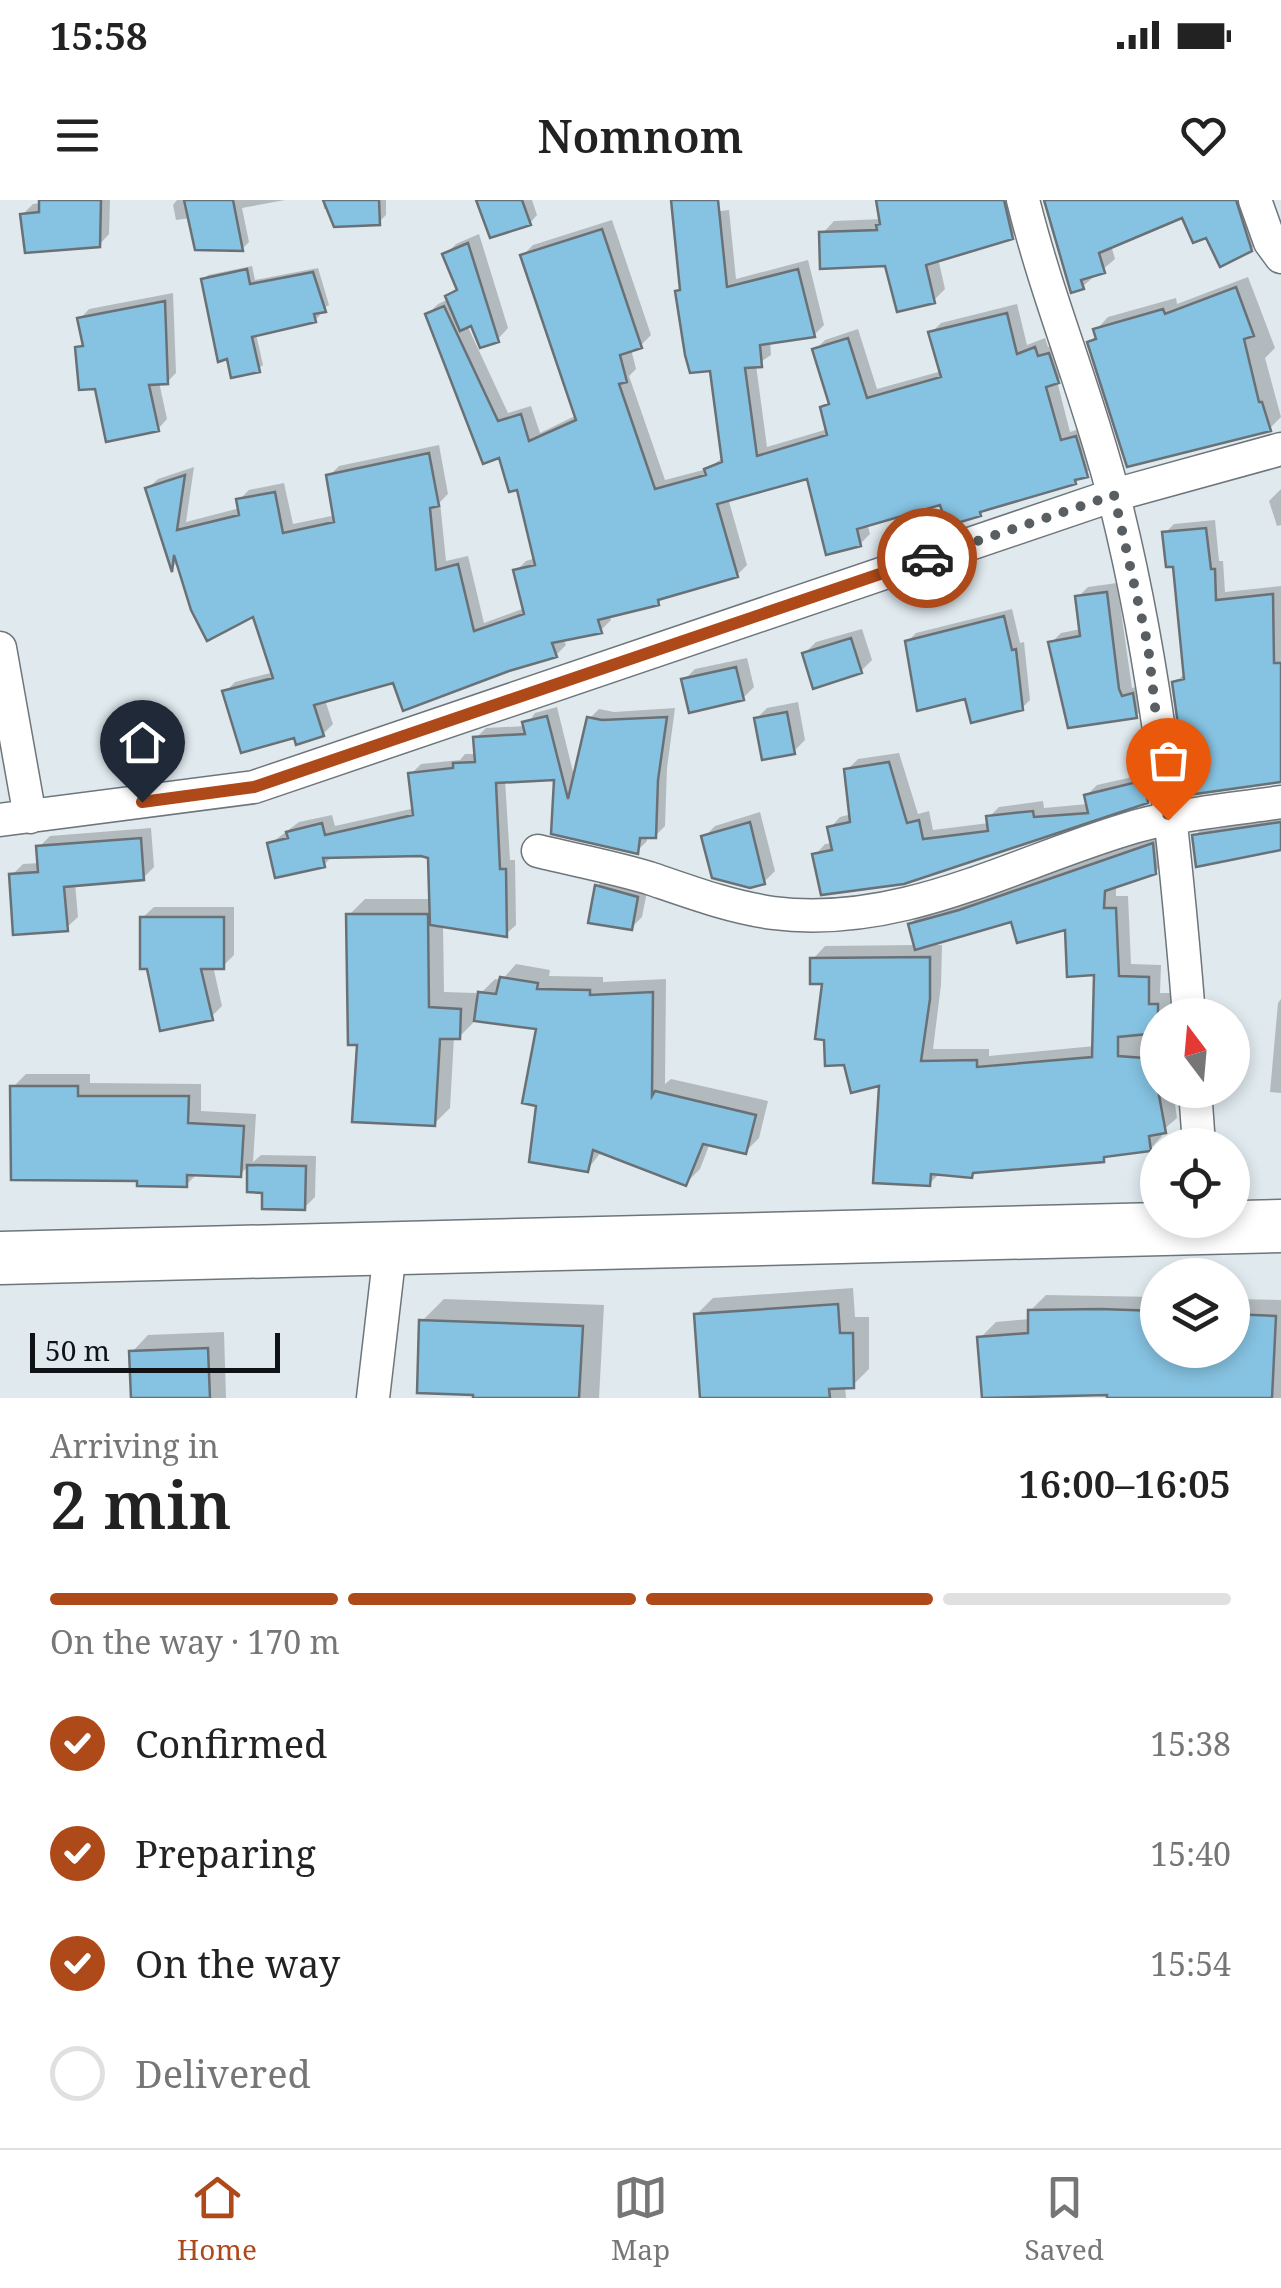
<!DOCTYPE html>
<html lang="en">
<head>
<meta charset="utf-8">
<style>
	body { margin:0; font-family:"Noto Serif",serif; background:#f2f2f2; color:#222; height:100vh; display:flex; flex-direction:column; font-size:38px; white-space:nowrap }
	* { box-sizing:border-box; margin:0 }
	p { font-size:32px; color:#767676 }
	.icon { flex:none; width:55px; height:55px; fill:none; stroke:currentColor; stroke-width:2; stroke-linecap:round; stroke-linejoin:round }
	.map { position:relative; height:1198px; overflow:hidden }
	.sheet { display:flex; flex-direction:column; background:#fff; flex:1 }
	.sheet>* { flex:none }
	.needle { width:65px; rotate:344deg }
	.buttons { position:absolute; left:1140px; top:798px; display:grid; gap:20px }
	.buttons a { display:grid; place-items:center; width:110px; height:110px; border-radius:50%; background:#fff; box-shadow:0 5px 15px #0003; font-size:50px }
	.scale { position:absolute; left:30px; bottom:25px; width:250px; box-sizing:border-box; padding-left:10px; border:5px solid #0f1315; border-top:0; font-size:28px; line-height:35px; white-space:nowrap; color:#0f1315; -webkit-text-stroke:8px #dfe9ee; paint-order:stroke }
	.pin { position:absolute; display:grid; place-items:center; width:85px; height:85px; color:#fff; margin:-102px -42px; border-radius:50% 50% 50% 0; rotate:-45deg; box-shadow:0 0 10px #0007 }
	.pin .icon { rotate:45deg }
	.courier { position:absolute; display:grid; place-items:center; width:100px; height:100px; margin:-50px; border:8px solid #ae4919; border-radius:50%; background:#fff; color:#222; box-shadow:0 2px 12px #0007 }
	.head em { font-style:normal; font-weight:600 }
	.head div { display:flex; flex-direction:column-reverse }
	.head { display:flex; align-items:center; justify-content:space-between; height:170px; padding:0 50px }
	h1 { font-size:65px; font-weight:600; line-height:75px }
	.bar { display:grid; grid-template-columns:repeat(4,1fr); gap:15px 10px; align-content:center; height:120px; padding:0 50px }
	.bar i { height:12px; border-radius:8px; background:#e0e0e0 }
	.bar .current { background:#ae4919 }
	.bar p { grid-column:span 4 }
	ol { padding:0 50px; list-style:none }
	li { display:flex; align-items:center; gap:30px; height:110px }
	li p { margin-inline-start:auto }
	li .icon { padding:10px; border-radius:50%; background:#ae4919; color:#fff; stroke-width:4 }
	li:last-child { color:#767676 }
	li i { width:55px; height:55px; border:5px solid #e0e0e0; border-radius:50% }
	.status { display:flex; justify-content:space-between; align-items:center; height:70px; padding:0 50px; background:#fff; direction:ltr }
	.status svg { height:28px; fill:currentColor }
	header { display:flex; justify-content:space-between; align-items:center; height:130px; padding:0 50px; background:#fff; font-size:45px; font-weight:600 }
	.dock { display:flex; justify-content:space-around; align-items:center; height:140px; border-top:2px solid #e0e0e0; background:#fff; font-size:28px; color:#767676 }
	.dock a { display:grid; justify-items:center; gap:5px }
	.dock .current { color:#ae4919 }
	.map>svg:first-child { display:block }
	.shadow { fill:#0003; fill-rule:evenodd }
	.building { fill:#86c3e2; stroke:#697176; stroke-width:2.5 }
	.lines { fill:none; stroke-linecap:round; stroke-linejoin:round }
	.minor-casing { stroke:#6e767b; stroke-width:35 }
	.primary-casing { stroke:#6e767b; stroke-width:55 }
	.minor { stroke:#fff; stroke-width:32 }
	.primary { stroke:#fff; stroke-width:52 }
	.done { stroke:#585e61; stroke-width:10; stroke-dasharray:0 18 }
	.route { stroke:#ae4919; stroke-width:12 }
</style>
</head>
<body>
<div class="status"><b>15:58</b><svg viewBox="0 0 49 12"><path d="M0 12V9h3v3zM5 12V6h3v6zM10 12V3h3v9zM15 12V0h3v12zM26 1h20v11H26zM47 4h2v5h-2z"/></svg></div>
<header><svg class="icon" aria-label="menu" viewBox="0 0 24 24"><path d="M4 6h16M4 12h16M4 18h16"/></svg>Nomnom<svg class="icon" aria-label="heart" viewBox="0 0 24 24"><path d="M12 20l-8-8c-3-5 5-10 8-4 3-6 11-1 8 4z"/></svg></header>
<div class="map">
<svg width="1281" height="1198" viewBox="0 0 1281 1198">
	<rect width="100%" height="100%" fill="#dfe9ee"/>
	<!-- shadow -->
	<path class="shadow" d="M 41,0 L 110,0 L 109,34 L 99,45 L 22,15 L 33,4 L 42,3 Z
		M 177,0 L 285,0 L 242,8 L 249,42 L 242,49 L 191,18 L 176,20 L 173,5 Z
		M 323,0 L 386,0 L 386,15 L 379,22 L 329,7 L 324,9 Z
		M 478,0 L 532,0 L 537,15 L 530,23 Z
		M 879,0 L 1018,0 L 1023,25 L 1011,37 L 938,58 L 945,89 L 933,101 L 887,63 L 822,34 L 834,21 L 882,19 Z
		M 1046,0 L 1250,0 L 1263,37 L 1251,49 L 1207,35 L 1183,15 L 1111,45 L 1115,59 L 1083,86 Z
		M 729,10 L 736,79 L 808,60 L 824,125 L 814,135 L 770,141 L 771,155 L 756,165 L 767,247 L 828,229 L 822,208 L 830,200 L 815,150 L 825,140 L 858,129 L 877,189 L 942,171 L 931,133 L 941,123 L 1017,104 L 1027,145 L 1045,138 L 1048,147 L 1059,144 L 1068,171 L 1057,181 L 1070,232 L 1086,227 L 1097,264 L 1075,281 L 985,308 L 979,314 L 942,302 L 867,323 L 870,334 L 860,344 L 809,276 L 728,298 L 747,365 L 737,375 L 665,395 L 658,403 L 609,414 L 611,420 L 601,430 L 563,438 L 566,445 L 556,455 L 394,480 L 325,500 L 333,524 L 323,534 L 296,535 L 225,492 L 235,482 L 274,472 L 255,413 L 178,361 L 173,367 L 147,289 L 158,279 L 194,267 L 186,322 L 240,308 L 239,300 L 249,290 L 284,283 L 293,324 L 336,315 L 329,276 L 339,266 L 439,245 L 448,294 L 440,302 L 446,361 L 468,356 L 484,423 L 525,408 L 516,371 L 526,361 L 536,358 L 518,287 L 428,114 L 438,104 L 449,99 L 448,96 L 458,86 L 445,55 L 456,44 L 479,34 L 508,128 L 497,140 L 473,123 L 467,125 L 508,213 L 531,206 L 540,233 L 577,215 L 522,56 L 533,45 L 612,20 L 651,135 L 641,145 L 631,149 L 636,169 L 629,176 L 665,280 L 707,269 L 724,257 L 712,169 L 678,92 L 682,87 L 686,15 Z
		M 252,66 L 255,80 L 318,68 L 329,105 L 319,111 L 320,115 L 315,120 L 256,134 L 263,165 L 258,169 L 203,80 L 208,75 Z
		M 1248,77 L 1275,148 L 1265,158 L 1281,217 L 1269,229 L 1090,142 L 1097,135 L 1096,130 L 1108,117 L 1176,98 L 1177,104 Z
		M 173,93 L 176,173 L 167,182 L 159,182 L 167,219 L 158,229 L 97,186 L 78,148 L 84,142 L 80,119 L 89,109 Z
		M 1281,289 L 1281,325 L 1277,326 L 1269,301 Z
		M 1215,320 L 1219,361 L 1223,361 L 1225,392 L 1281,386 L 1281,580 L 1175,483 L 1185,473 L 1175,364 L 1165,333 L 1174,324 Z
		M 1117,383 L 1132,488 L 1143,485 L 1146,505 L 1136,515 L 1051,443 L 1061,433 L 1081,429 L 1078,397 L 1088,387 Z
		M 1012,409 L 1020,443 L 1024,442 L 1030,500 L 1022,508 L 967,496 L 907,442 L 916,433 Z
		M 862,429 L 872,460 L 861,471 L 805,453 L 816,442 Z
		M 747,458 L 754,487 L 743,498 L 684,480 L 695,469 Z
		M 798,502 L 805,540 L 794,551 L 756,519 L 767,508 Z
		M 557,507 L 575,580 L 589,519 L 599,509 L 614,512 L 675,508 L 667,568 L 665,626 L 655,636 L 647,635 L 647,641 L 637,651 L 554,632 L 557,578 L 505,580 L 510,660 L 515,660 L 516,725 L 506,734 L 443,724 L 444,792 L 476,793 L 476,804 L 479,805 L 481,793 L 495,779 L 502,780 L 516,764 L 550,770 L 549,776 L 603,777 L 603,782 L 666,779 L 665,884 L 671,879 L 768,901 L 759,938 L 745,952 L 710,943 L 700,969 L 686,983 L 602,951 L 587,970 L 539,904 L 539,827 L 477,819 L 459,837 L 454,837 L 450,908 L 434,924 L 359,842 L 349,715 L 365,699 L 432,699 L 430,656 L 332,656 L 324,665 L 270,644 L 299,622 L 332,615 L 335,626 L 415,608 L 411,574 L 421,564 L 460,560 L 465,554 L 477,554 L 476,538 L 486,528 L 526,526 L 535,513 Z
		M 899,553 L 918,614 L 929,611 L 933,630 L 989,623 L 989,617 L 999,607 L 1043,601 L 1044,608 L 1088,604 L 1086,596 L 1097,585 L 1155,572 L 1158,590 L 1147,601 L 904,681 L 815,655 L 825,644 L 833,643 L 830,628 L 840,617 L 852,614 L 847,570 L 858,559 Z
		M 760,612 L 775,671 L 764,682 L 704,637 L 715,626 Z
		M 1281,615 L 1281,648 L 1195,636 L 1204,626 Z
		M 151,628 L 154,667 L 143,678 L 75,683 L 78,717 L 66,728 L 12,675 L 23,664 L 40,663 L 39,647 L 50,636 Z
		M 1165,632 L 1168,659 L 1155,672 L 1116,684 L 1116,696 L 1128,696 L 1131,764 L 1161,765 L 1160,793 L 1170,793 L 1175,815 L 1158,815 L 1158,890 L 1173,890 L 1177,918 L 1162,931 L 1162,936 L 1150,949 L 1109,954 L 1103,959 L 976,970 L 971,975 L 941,972 L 929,984 L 881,883 L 813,759 L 825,746 L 916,745 L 910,724 L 923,712 ZM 1013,719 L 1067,726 L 1096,773 L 1095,846 L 989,856 L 989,849 L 933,849 L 941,785 L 942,745 L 927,745 Z
		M 608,675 L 648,686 L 642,717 L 631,728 L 597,686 Z
		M 154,707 L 234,707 L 234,755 L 223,766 L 213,766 L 222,806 L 211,817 L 149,767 L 142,718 Z
		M 1281,799 L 1281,893 L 1270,892 L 1278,803 Z
		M 26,874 L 90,874 L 90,883 L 201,884 L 201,911 L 256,914 L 253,962 L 261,955 L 316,956 L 315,997 L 304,1008 L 265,990 L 249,989 L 250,965 L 240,974 L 198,973 L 186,985 L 140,979 L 13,887 Z
		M 853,1088 L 855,1117 L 869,1117 L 869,1169 L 853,1185 L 845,1186 L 846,1198 L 702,1198 L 696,1115 L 713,1098 Z
		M 1046,1095 L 1158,1097 L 1158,1150 L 1232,1150 L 1232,1099 L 1281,1100 L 1281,1198 L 1109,1198 L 1109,1193 L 984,1198 L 980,1138 L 996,1122 L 1030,1119 L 1030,1111 Z
		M 444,1099 L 604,1105 L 599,1198 L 475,1198 L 475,1192 L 422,1121 Z
		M 224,1132 L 226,1198 L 134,1198 L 132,1152 L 148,1135 Z"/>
	<!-- building -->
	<path class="building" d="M 39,0 L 101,0 L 100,47 L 25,53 L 20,14 L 39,12 Z
		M 184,0 L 233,0 L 243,51 L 195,50 Z
		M 323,0 L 379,0 L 380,25 L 334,27 Z
		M 476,0 L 522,0 L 531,25 L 490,38 Z
		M 671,0 L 718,0 L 727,87 L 798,69 L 815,137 L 760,145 L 762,167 L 745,168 L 757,256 L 827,235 L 820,207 L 829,204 L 812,149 L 848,138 L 867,198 L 941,177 L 928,132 L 1007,113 L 1017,154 L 1035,147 L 1038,156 L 1049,153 L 1059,183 L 1046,187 L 1061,240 L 1076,236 L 1088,277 L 1075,280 L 1076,284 L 980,312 L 981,316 L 947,326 L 940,305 L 857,329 L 861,346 L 826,355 L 807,279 L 717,304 L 738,377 L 658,400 L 659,405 L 598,420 L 602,433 L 552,443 L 557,457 L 509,471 L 403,511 L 393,483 L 314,505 L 324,536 L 296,545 L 294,538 L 241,553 L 222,491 L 273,478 L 253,417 L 207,441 L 191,410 L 174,355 L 172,372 L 145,288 L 185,275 L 177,330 L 239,315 L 236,299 L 275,292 L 283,333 L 334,322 L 326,275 L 429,253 L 439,306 L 430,308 L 436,370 L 458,364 L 474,431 L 524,414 L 513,370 L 535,365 L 517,290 L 509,292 L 499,258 L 483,264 L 425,114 L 444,106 L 498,221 L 521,214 L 529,241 L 576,220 L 520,55 L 602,29 L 642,148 L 620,155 L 627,182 L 619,184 L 655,289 L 706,275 L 704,269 L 722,262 L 710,171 L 690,173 L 685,155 L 675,91 L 680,90 Z
		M 876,0 L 1004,0 L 1013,39 L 926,65 L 935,103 L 897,112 L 885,66 L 820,69 L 819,32 L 877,30 L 876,25 L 880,24 Z
		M 1044,0 L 1236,0 L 1252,51 L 1220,67 L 1206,38 L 1193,43 L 1182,18 L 1099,53 L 1105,73 L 1081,80 L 1084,89 L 1071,93 Z
		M 468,43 L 499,142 L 480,148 L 471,126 L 460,131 L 445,96 L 457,90 L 442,54 Z
		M 247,69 L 250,84 L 313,72 L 326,112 L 314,114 L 316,122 L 252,137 L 260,172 L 231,178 L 227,159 L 218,162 L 201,79 Z
		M 1236,87 L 1254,136 L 1244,139 L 1259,202 L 1262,202 L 1271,231 L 1127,267 L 1087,142 L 1096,139 L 1093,129 L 1163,109 L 1165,114 Z
		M 165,101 L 168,184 L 149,185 L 159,231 L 106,242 L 95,189 L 79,190 L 75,147 L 83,146 L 77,118 Z
		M 1206,328 L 1211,369 L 1215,369 L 1216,400 L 1273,394 L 1274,463 L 1281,463 L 1281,582 L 1188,595 L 1172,482 L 1184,479 L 1173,367 L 1166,367 L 1162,332 Z
		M 1107,392 L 1119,489 L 1122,496 L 1133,493 L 1137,518 L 1068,528 L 1048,442 L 1080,436 L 1075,396 Z
		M 1004,416 L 1012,450 L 1016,449 L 1023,510 L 971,523 L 965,499 L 917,511 L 905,441 Z
		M 851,438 L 862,473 L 813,489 L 802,453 Z
		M 736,467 L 744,500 L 689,513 L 681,479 Z
		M 787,512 L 795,554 L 762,560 L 754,518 Z
		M 547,516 L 568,599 L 587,517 L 602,520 L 667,517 L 658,580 L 656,638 L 640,638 L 638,654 L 551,634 L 554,580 L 496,583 L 500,669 L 506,669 L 507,737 L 430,725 L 428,658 L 421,656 L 323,658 L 325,667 L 275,678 L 267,643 L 288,638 L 286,632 L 322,623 L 325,635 L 413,615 L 408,573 L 453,568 L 453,563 L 475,562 L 473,537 L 525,534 L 522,522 Z
		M 889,562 L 907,623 L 919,620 L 923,639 L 988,631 L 986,616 L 1033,611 L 1034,617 L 1088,613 L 1084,595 L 1145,580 L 1148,603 L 904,684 L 821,695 L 812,654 L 832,650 L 827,627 L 850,622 L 844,569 Z
		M 750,622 L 765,684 L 750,688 L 712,678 L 701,636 Z
		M 1281,622 L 1281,650 L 1196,667 L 1192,635 Z
		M 141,638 L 144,680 L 64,687 L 68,731 L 13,735 L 9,674 L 38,672 L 36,646 Z
		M 1153,643 L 1156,674 L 1105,691 L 1104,708 L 1116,708 L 1119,776 L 1149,777 L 1149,804 L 1158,804 L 1158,833 L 1118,837 L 1118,856 L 1158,859 L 1158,890 L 1166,933 L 1149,936 L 1151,951 L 1104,957 L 1104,962 L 973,973 L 972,978 L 931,974 L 930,986 L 873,983 L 879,886 L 851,893 L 844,865 L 825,866 L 824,840 L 815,839 L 822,784 L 810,784 L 810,758 L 930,757 L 930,799 L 921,861 L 977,860 L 977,867 L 1092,857 L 1094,775 L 1067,777 L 1065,730 L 1017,743 L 1011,722 L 915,750 L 908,724 L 959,710 Z
		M 595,685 L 638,697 L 632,730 L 588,723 Z
		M 346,714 L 428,714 L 429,807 L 461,809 L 460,839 L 440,839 L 435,926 L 352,922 L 357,845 L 348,845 Z
		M 140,717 L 224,717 L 224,769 L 201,769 L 213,820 L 160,831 L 147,769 L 140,769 Z
		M 500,777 L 538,783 L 537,789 L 590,790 L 590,795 L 653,792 L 652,896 L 655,891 L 756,915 L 746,954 L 703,944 L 686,986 L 593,950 L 588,972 L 529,962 L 536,906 L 522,903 L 536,829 L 474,821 L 478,792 L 496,794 Z
		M 10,886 L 78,886 L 78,896 L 189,896 L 188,923 L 244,926 L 241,977 L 187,975 L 187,987 L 137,986 L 137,981 L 11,980 Z
		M 247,965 L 306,966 L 305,1010 L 262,1009 L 262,993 L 247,992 Z
		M 838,1104 L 840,1133 L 853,1133 L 854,1188 L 829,1189 L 830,1198 L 700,1198 L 694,1114 Z
		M 1100,1109 L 1158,1111 L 1158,1150 L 1232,1150 L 1232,1114 L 1276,1116 L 1272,1198 L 1107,1198 L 1107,1195 L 982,1198 L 977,1137 L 1028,1133 L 1028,1110 Z
		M 419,1120 L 583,1126 L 579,1198 L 473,1198 L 473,1195 L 417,1193 Z
		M 208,1148 L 210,1198 L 131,1198 L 129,1151 Z"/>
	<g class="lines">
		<defs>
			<path id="minor" d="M 1023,0 C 1048,101 1089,197 1114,297 C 1157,466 1175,642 1189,815
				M 1255,0 L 1270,42 L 1281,57
				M 0,448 L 30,617
				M 0,620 L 254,587 L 1114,295 L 1281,249
				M 538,651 C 575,660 613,667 649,678 C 690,692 730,707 773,713 C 899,729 1009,665 1124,630 C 1174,614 1229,610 1281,602
				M 1195,890 L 1199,945
				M 373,1198 L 390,1051"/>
			<path id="primary" d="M 0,1058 L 1281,1026"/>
		</defs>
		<!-- minor casing -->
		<use href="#minor" class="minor-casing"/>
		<!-- primary casing -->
		<use href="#primary" class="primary-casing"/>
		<!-- minor -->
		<use href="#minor" class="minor"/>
		<!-- primary -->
		<use href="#primary" class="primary"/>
	</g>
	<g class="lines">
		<!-- done -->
		<path class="done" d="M 927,358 L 1114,295 L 1148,446 L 1168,620"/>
		<!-- route -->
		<path class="route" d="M 142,602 L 254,587 L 927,358"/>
	</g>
</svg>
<div class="buttons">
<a><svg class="needle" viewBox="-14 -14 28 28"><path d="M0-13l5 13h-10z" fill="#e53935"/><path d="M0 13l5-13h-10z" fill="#767676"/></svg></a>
<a><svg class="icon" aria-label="locate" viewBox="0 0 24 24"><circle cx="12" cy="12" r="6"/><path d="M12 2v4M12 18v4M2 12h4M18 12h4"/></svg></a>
<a><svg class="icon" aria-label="layers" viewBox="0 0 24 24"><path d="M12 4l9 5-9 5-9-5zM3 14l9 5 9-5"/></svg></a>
</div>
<div class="scale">50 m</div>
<div class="pin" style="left:1168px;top:620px;background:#ea580c"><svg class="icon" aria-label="bag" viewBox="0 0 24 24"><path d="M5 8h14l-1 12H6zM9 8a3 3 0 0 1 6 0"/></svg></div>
<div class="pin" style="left:142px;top:602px;background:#1f2937"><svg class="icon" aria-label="home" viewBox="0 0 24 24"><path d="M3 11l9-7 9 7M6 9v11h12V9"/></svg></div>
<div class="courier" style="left:927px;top:358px"><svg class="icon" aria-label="car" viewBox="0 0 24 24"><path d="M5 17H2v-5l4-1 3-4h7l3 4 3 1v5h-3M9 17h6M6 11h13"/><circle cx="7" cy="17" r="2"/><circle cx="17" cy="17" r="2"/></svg></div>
</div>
<section class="sheet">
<div class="head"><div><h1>2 min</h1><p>Arriving in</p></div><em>16:00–16:05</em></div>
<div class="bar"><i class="current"></i><i class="current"></i><i class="current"></i><i></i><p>On the way · 170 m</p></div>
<ol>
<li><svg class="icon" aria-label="check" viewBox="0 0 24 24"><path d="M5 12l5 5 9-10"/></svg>Confirmed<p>15:38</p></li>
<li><svg class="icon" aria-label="check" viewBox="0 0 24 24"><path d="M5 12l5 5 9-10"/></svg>Preparing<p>15:40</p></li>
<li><svg class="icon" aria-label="check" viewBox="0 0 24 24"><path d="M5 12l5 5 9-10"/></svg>On the way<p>15:54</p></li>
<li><i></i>Delivered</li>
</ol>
</section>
<nav class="dock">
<a class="current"><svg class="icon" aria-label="home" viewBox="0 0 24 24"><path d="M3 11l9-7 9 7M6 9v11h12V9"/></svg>Home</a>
<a><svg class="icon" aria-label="map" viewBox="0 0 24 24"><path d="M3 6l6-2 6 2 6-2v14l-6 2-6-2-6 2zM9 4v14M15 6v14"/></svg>Map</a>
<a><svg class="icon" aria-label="saved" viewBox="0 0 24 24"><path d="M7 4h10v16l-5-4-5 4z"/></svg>Saved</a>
</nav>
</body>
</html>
